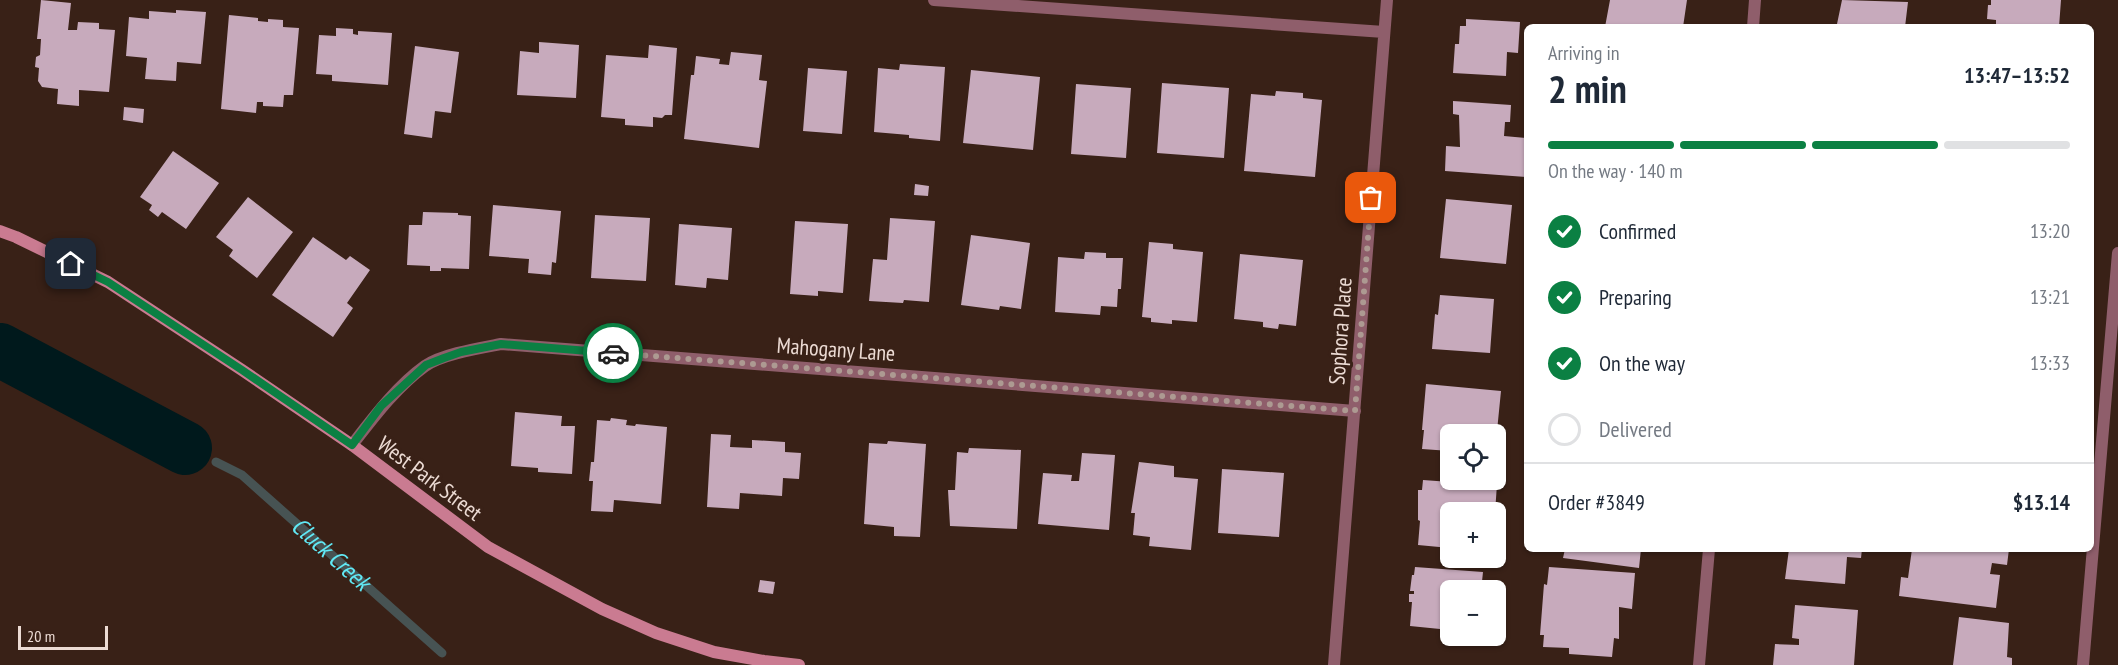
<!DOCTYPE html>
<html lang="en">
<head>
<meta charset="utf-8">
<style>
	body { margin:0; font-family:"PT Sans Narrow",sans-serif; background:#f6f6f7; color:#1f2937; height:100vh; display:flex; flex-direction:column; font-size:22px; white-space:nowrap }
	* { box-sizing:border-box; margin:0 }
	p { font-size:20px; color:#747a83 }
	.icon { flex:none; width:33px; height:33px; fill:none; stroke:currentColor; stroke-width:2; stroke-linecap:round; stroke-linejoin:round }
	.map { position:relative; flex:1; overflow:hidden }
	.drawer { position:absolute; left:1524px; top:24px; width:570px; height:528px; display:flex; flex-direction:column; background:#fff; border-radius:9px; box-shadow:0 2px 4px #0004 }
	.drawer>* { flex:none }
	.tools { position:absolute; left:1440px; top:424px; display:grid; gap:12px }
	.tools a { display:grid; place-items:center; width:66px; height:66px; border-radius:9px; background:#fff; box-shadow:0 2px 4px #0004; font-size:30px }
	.scale { position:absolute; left:18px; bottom:15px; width:90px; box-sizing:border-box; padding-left:6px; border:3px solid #ecdbd4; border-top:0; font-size:16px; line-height:21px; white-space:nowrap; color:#ecdbd4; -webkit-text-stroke:4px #392117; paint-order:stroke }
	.pin { position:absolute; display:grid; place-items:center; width:51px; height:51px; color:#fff; margin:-26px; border-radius:12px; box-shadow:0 3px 9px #0006 }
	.courier { position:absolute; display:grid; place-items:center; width:60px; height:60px; margin:-30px; border:4px solid #0b8043; border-radius:50%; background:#fff; color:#222; box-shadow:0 2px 8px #0007 }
	.overview em { font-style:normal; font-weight:600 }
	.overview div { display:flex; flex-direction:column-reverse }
	.overview { display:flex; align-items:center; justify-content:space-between; height:102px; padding:0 24px }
	h1 { font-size:39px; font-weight:600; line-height:45px }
	.bar { display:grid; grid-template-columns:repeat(4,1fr); gap:9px 6px; align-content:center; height:72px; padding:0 24px }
	.bar i { height:8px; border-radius:4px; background:#e0e1e3 }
	.bar .current { background:#0b8043 }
	.bar p { grid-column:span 4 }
	.line { display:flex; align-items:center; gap:15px; padding:0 24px; border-top:2px solid #e0e1e3 }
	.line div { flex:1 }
	ol { padding:0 24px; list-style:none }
	li { display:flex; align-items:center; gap:18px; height:66px }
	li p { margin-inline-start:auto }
	li .icon { padding:6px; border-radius:50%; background:#0b8043; color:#fff; stroke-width:4 }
	li:last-child { color:#747a83 }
	li i { width:33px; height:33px; border:3px solid #e0e1e3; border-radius:50% }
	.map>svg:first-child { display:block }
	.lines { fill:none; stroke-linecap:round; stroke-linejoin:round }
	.stream { stroke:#475353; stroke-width:9 }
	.river { stroke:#00191c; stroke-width:54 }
	.building { fill:#c7aabc }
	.street { stroke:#8f5e6b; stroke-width:12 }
	.secondary { stroke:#ca7b91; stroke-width:12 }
	.done { stroke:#ad9a92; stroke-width:6; stroke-dasharray:0 10.8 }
	.route { stroke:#0b8043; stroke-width:8 }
	.labels { text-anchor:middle; stroke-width:6; stroke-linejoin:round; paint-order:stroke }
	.street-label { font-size:22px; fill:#ecdbd4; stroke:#392117 }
	.water-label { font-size:24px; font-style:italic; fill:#61eaf6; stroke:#392117 }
</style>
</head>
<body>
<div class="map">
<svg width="2118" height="665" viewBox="0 0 2118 665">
	<rect width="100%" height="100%" fill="#392117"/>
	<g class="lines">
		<!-- stream -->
		<path class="stream" id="s1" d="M 216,462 L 242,475 L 442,653"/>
		<!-- river -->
		<path class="river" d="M 0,350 L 185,448"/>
	</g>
	<!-- building -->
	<path class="building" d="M 41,0 L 71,3 L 68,30 L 77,30 L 78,22 L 99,23 L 99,29 L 115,30 L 109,92 L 79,90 L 79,106 L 57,104 L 58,89 L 42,87 L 38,81 L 39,68 L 35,67 L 36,57 L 40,55 L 41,39 L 37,39 Z
		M 1610,0 L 1687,0 L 1683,27 L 1605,27 Z
		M 1842,0 L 1908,2 L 1905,27 L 1839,27 L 1839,24 L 1837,24 Z
		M 1991,0 L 2061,0 L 2059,27 L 1996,25 L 1996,20 L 1987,19 L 1988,5 L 1991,5 Z
		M 176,10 L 206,12 L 201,64 L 177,62 L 176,81 L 145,79 L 147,58 L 126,56 L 129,17 L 149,19 L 149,11 L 176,13 Z
		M 229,15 L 258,18 L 258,21 L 268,22 L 268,19 L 283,20 L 283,27 L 299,28 L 293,95 L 284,95 L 283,107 L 263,106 L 263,102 L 257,102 L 256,113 L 221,109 Z
		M 1466,19 L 1520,22 L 1518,53 L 1507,52 L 1506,76 L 1453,73 L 1455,44 L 1459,44 L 1460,26 L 1466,26 Z
		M 336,28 L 353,29 L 353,34 L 358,35 L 358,31 L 392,33 L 388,85 L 332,81 L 332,75 L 316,74 L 319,35 L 336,36 Z
		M 539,42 L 579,45 L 576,98 L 517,95 L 520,51 L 539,53 Z
		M 649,45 L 677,48 L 672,115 L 665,115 L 662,118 L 653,117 L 653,127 L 625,125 L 625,119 L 601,117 L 606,55 L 648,58 Z
		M 415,46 L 459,52 L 451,113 L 435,111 L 432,138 L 404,134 Z
		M 731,52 L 762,55 L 759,80 L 767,81 L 759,148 L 684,139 L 691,75 L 694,75 L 696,56 L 720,59 L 719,64 L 729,65 Z
		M 900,64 L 945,67 L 940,141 L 909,138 L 909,135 L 874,132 L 878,68 L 899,70 Z
		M 808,68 L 847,71 L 842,134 L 803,131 Z
		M 971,70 L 1040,77 L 1033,150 L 963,143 Z
		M 1162,83 L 1229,88 L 1224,158 L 1157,153 Z
		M 1076,84 L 1131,88 L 1126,158 L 1071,154 Z
		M 1276,91 L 1303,93 L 1303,98 L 1322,100 L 1315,177 L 1244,171 L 1251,94 L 1275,96 Z
		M 1453,101 L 1511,105 L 1510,122 L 1505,122 L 1504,136 L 1527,138 L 1527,177 L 1445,171 L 1446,146 L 1460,147 L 1459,115 L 1453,114 Z
		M 124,107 L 144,109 L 143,123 L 123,120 Z
		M 173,151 L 219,183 L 186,229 L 162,212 L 158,217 L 149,210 L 152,205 L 140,197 Z
		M 915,184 L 929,186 L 928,196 L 914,195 Z
		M 248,197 L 293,232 L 257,278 L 229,256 L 233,250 L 216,237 Z
		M 1446,199 L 1512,205 L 1506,264 L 1440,258 Z
		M 493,205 L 561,211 L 556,263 L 552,262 L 551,275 L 528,273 L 529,259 L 489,256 Z
		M 423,212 L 458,213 L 458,215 L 471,216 L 469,269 L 441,268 L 441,271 L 430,271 L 430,266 L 407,265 L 409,225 L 422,225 Z
		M 595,215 L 650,218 L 646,281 L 591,278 Z
		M 890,218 L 935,221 L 929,302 L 904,300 L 903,303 L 869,301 L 873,259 L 887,260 Z
		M 795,221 L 848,224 L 843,293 L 818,291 L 818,296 L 790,294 Z
		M 679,224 L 732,228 L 728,280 L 707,278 L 706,288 L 675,285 Z
		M 971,235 L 1030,243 L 1021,309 L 1000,306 L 999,310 L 961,305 Z
		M 313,237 L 346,260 L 350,256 L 370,270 L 347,303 L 353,308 L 333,337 L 272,295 Z
		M 1149,242 L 1173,244 L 1173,249 L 1203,252 L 1197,322 L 1172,320 L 1172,324 L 1151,322 L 1151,318 L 1142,317 Z
		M 1085,252 L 1106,253 L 1106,258 L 1123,258 L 1121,289 L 1118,289 L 1117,307 L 1101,306 L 1100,315 L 1055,312 L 1058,257 L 1084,259 Z
		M 1240,254 L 1303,260 L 1296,326 L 1279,324 L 1278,329 L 1263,327 L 1263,322 L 1234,319 Z
		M 1440,295 L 1494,299 L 1490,353 L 1432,349 L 1435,314 L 1438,315 Z
		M 1426,384 L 1501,391 L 1497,431 L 1500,431 L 1499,450 L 1496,450 L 1496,435 L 1450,435 L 1450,451 L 1422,449 L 1424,430 L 1422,430 Z
		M 515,412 L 562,416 L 561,426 L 575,426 L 572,474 L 538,472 L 538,468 L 511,466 Z
		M 611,418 L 627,420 L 626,425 L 635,426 L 636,424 L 667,427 L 661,504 L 614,500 L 613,512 L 591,511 L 593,481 L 589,481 L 591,462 L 594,462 L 597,420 L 610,421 Z
		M 711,434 L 731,435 L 730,447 L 752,448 L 752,440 L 785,442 L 785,452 L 801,453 L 799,479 L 783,478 L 782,496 L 740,493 L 739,509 L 707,507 Z
		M 888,441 L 926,444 L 920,537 L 894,536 L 894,527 L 864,524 L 869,443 L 887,444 Z
		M 969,448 L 1021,450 L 1017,529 L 950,526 L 948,490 L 955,490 L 957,452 L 968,453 Z
		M 1082,453 L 1115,455 L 1109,530 L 1038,524 L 1043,473 L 1072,475 L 1071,481 L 1079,481 Z
		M 1139,462 L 1174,466 L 1174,477 L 1198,479 L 1191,550 L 1149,546 L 1150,537 L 1133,535 L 1135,513 L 1131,513 Z
		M 1222,469 L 1284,473 L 1279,537 L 1218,533 Z
		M 1423,480 L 1464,483 L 1465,480 L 1482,480 L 1482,484 L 1497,484 L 1495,513 L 1450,513 L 1450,548 L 1418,545 L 1420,521 L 1418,520 L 1418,490 L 1422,490 Z
		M 1565,549 L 1641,549 L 1639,568 L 1563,558 Z
		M 1789,549 L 1862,549 L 1861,558 L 1847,557 L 1845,584 L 1785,579 Z
		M 1912,549 L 2009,549 L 2007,565 L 1992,563 L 1990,574 L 2000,575 L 1996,608 L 1899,596 L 1901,577 L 1908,578 Z
		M 1415,567 L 1483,572 L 1481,591 L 1450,591 L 1450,630 L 1410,626 L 1412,602 L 1409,602 L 1409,594 L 1414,594 L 1414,591 L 1410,591 L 1412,575 L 1414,575 Z
		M 1549,567 L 1635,573 L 1632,609 L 1619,607 L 1619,639 L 1614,638 L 1612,657 L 1569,654 L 1569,648 L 1543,647 L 1544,635 L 1540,635 L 1544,584 L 1547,585 Z
		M 760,580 L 775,582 L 773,594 L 758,592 Z
		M 1795,605 L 1858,610 L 1854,665 L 1773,665 L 1775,644 L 1799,645 L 1799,639 L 1792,638 Z
		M 1959,617 L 2009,623 L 2007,657 L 2012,658 L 2012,665 L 1953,665 Z"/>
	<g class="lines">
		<!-- street -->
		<path class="street" d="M 934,0 L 1384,32
			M 1753,27 L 1755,0
			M 352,445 C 373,418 397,386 425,366 C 442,354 480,348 501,344 L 1355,411
			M 1334,665 L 1387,0
			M 1699,665 L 1709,549
			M 2083,665 L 2118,253"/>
		<!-- secondary -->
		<path class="secondary" d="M 0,231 L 16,237 L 108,282 L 242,370 L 352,445 L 488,547 L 602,609 L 656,633 L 714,652 L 764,661 L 799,665"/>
	</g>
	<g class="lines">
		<!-- done -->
		<path class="done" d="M 613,353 L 1355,411 L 1371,198"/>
		<!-- route -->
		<path class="route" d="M 71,264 L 108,282 L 242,370 L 352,445 L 381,406 L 426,365 L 444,358 L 461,352 L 501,344 L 613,353"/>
	</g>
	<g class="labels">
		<!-- street labels -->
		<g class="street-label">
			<text transform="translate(1340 331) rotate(-86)" y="8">Sophora Place</text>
			<text transform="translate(836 349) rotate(4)" y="8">Mahogany Lane</text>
			<text transform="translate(430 478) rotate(37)" y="8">West Park Street</text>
		</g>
		<!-- water labels -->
		<g class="water-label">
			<text dy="8" stroke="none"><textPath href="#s1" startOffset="148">Cluck Creek</textPath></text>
		</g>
	</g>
</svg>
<div class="tools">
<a><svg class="icon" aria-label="locate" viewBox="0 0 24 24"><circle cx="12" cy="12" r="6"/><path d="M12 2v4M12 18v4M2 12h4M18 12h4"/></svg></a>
<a>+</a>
<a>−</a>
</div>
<div class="scale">20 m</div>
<div class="pin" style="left:1371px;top:198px;background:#ea580c"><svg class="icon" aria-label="bag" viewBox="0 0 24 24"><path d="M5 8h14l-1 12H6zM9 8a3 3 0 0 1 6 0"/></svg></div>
<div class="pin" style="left:71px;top:264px;background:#1f2937"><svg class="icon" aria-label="home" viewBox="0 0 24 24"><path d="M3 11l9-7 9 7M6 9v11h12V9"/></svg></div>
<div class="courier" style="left:613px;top:353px"><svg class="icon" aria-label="car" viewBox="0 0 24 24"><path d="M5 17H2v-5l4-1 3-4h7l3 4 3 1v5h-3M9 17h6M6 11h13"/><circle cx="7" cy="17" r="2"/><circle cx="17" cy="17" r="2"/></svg></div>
<section class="drawer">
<div class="overview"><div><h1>2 min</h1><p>Arriving in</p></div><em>13:47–13:52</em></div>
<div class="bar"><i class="current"></i><i class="current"></i><i class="current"></i><i></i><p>On the way · 140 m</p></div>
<ol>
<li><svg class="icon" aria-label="check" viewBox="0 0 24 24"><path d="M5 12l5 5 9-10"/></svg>Confirmed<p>13:20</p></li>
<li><svg class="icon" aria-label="check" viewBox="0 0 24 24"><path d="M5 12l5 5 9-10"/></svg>Preparing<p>13:21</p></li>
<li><svg class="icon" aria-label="check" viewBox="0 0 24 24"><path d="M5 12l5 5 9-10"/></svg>On the way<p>13:33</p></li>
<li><i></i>Delivered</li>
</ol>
<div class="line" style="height:78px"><div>Order #3849</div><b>$13.14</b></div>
</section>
</div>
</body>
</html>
